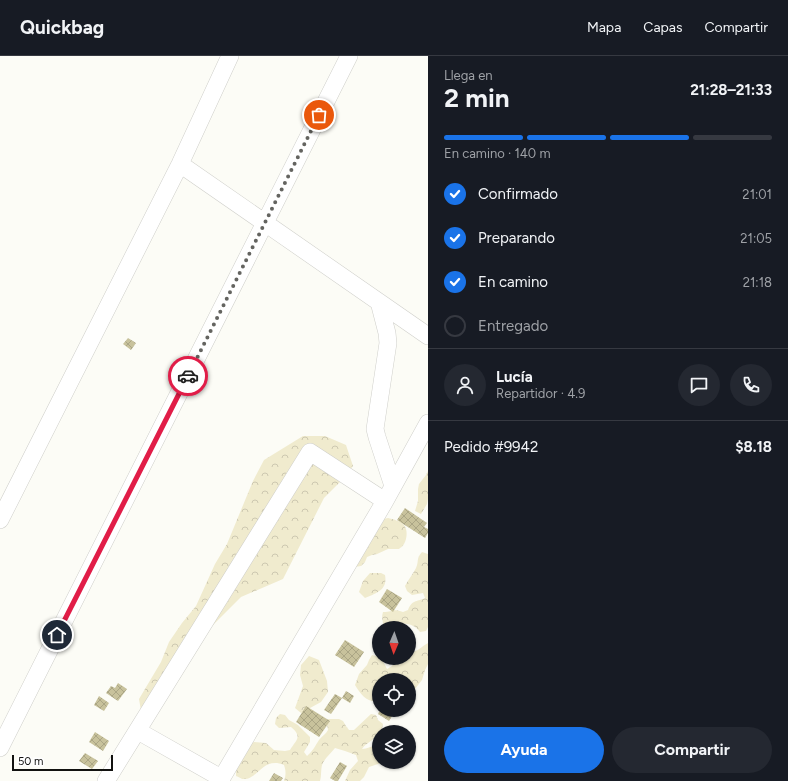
<!DOCTYPE html>
<html lang="es">
<head>
<meta charset="utf-8">
<style>
	body { margin:0; font-family:Figtree,sans-serif; background:#242831; color:#f1f3f6; height:100vh; display:flex; flex-direction:column; font-size:15px; white-space:nowrap }
	* { box-sizing:border-box; margin:0 }
	p { font-size:13px; color:#9ea1a6 }
	.icon { flex:none; width:22px; height:22px; fill:none; stroke:currentColor; stroke-width:2; stroke-linecap:round; stroke-linejoin:round }
	.map { position:relative; flex:1; overflow:hidden }
	.sheet { display:flex; flex-direction:column; background:#171b24; width:360px }
	.sheet>* { flex:none }
	.needle { width:26px; rotate:182deg }
	.controls { position:absolute; left:372px; top:565px; display:grid; gap:8px }
	.controls a { display:grid; place-items:center; width:44px; height:44px; border-radius:50%; background:#171b24; box-shadow:0 1px 3px #0004; font-size:20px }
	.scale { position:absolute; left:12px; bottom:10px; width:101px; box-sizing:border-box; padding-left:4px; border:2px solid #121210; border-top:0; font-size:11px; line-height:14px; white-space:nowrap; color:#121210; -webkit-text-stroke:3px #fff; paint-order:stroke }
	.pin { position:absolute; display:grid; place-items:center; width:34px; height:34px; color:#fff; margin:-17px; border:2px solid #fff; border-radius:50%; box-shadow:0 1px 4px #0007 }
	.courier { position:absolute; display:grid; place-items:center; width:40px; height:40px; margin:-20px; border:3px solid #e11d48; border-radius:50%; background:#fff; color:#222; box-shadow:0 1px 5px #0007 }
	.summary em { font-style:normal; font-weight:700 }
	.summary div { display:flex; flex-direction:column-reverse }
	.summary { display:flex; align-items:center; justify-content:space-between; height:68px; padding:0 16px }
	h1 { font-size:26px; font-weight:700; line-height:30px }
	.bar { display:grid; grid-template-columns:repeat(4,1fr); gap:6px 4px; align-content:center; height:48px; padding:0 16px }
	.bar i { height:5px; border-radius:3px; background:#363941 }
	.bar .active { background:#1a73e8 }
	.bar p { grid-column:span 4 }
	.line { display:flex; align-items:center; gap:10px; padding:0 16px; border-top:1px solid #363941 }
	.line div { flex:1 }
	.round { display:grid; place-items:center; flex:none; width:42px; height:42px; border-radius:21px; background:#242831 }
	ol { padding:0 16px; list-style:none }
	li { display:flex; align-items:center; gap:12px; height:44px }
	li p { margin-inline-start:auto }
	li .icon { padding:4px; border-radius:50%; background:#1a73e8; color:#fff; stroke-width:4 }
	li:last-child { color:#9ea1a6 }
	li i { width:22px; height:22px; border:2px solid #363941; border-radius:50% }
	.action { display:flex; gap:8px; margin-top:auto; padding:8px 16px }
	.action a { flex:1; height:46px; border-radius:24px; background:#1a73e8; color:#fff; font-size:16px; font-weight:700; line-height:46px; text-align:center }
	.action a+a { background:#242831; color:#f1f3f6 }
	header { display:flex; align-items:center; gap:24px; box-sizing:border-box; height:56px; padding:0 20px; background:#171b24; border-bottom:1px solid #363941 }
	header strong { font-size:19px }
	nav { display:flex; gap:22px; margin-inline-start:auto; font-size:14px }
	main { display:flex; flex:1; min-height:0 }
	.map>svg:first-child { display:block }
	.forest { fill:url(#forest-crowns) }
	.building { fill:url(#building-cross-hatch) }
	.lines { fill:none; stroke-linecap:round; stroke-linejoin:round }
	.minor-casing { stroke:#cfcfca; stroke-width:18 }
	.minor { stroke:#fff; stroke-width:17 }
	.done { stroke:#646460; stroke-width:4; stroke-dasharray:0 7.2 }
	.route { stroke:#e11d48; stroke-width:5 }
</style>
</head>
<body>
<header>
<strong>Quickbag</strong>
<nav><a>Mapa</a><a>Capas</a><a>Compartir</a></nav>
</header>
<main>
<div class="map">
<svg width="428" height="725" viewBox="0 0 428 725">
	<defs>
		<pattern id="forest-crowns" width="20" height="18" patternUnits="userSpaceOnUse"><rect width="20" height="18" fill="#f0ebce"/><path d="M2 6a3 3 0 1 1 6 0M12 15a3 3 0 1 1 6 0" fill="none" stroke="#cdc8b0"/></pattern>
		<pattern id="building-cross-hatch" width="8" height="8" patternUnits="userSpaceOnUse"><rect width="8" height="8" fill="#c8c29c"/><path d="M0 0l8 8M0 8l8-8" fill="none" stroke="#aba685"/></pattern>
	</defs>
	<rect width="100%" height="100%" fill="#fcfcf6"/>
	<!-- forest -->
	<path class="forest" d="M 303,380 L 325,380 L 346,389 L 353,410 L 340,426 L 324,442 L 283,523 L 241,541 L 209,573 L 143,666 L 139,643 L 161,606 L 169,586 L 182,567 L 196,550 L 215,508 L 227,488 L 253,425 L 264,404 Z
		M 428,415 L 428,443 L 427,448 L 421,458 L 415,455 L 418,445 L 418,433 L 419,428 L 426,419 Z
		M 388,462 C 393,463 400,465 404,469 C 408,474 407,483 404,488 C 403,490 400,492 399,493 L 388,493 L 377,498 L 372,499 L 367,501 L 365,506 L 361,510 L 355,511 L 383,463 Z
		M 422,496 L 428,498 L 428,571 L 426,575 L 420,576 C 415,569 408,567 400,568 L 399,572 L 384,572 C 383,566 381,562 383,556 C 393,556 393,552 403,556 L 408,554 C 412,544 416,546 425,542 L 423,537 L 412,539 L 407,535 L 405,530 C 408,524 413,518 416,512 C 419,506 416,502 422,496 Z
		M 370,517 L 381,517 L 385,519 C 388,534 376,537 365,542 L 359,536 L 363,525 Z
		M 428,587 L 428,608 L 425,614 L 422,624 L 411,638 L 409,639 L 409,624 L 379,624 L 379,645 C 367,647 361,639 355,629 L 359,618 L 367,609 L 369,604 L 372,599 L 379,601 L 379,602 L 382,603 L 387,613 L 392,610 L 397,602 L 409,602 L 409,597 C 417,596 421,591 428,587 Z
		M 309,600 L 319,604 L 327,625 L 328,636 L 321,646 L 301,657 L 295,652 L 303,630 L 300,619 L 301,609 Z
		M 280,658 L 285,659 L 289,664 L 298,669 L 310,681 L 310,686 L 304,696 L 307,700 C 313,695 315,690 319,684 C 322,680 326,678 328,674 L 327,668 L 328,663 L 339,663 L 343,665 L 346,670 L 349,674 L 354,674 L 371,658 L 376,659 L 378,664 L 383,668 L 382,673 C 378,676 377,678 375,681 C 371,686 366,687 362,693 C 368,693 373,689 379,690 L 379,706 L 381,706 L 381,707 L 369,711 L 364,721 L 360,725 L 345,725 L 350,714 L 358,705 L 356,699 L 345,695 L 335,692 C 332,696 327,700 324,705 C 320,710 322,719 320,725 L 284,725 C 286,719 286,715 284,709 C 262,700 258,725 242,723 C 242,723 237,720 236,720 L 236,714 L 249,688 L 254,686 L 266,687 L 274,694 L 285,695 L 290,694 C 296,684 303,681 291,671 L 279,672 L 275,668 L 276,662 Z"/>
	<!-- building -->
	<path class="building" d="M 128,282 L 136,287 L 131,294 L 123,288 Z
		M 405,452 L 427,467 L 424,471 L 428,473 L 428,477 L 425,482 L 397,464 Z
		M 387,533 L 402,542 L 393,556 L 379,546 Z
		M 345,584 L 364,596 L 354,611 L 335,599 Z
		M 118,627 L 127,633 L 118,645 L 106,637 L 111,630 L 115,632 Z
		M 346,635 L 354,640 L 350,647 L 342,642 Z
		M 335,638 L 342,642 L 331,658 L 324,654 Z
		M 99,640 L 109,647 L 104,655 L 94,649 Z
		M 306,650 L 330,665 L 319,681 L 296,666 Z
		M 380,654 L 396,654 L 389,665 L 378,658 Z
		M 95,676 L 109,685 L 103,695 L 89,686 Z
		M 85,697 L 98,705 L 92,713 L 79,705 Z
		M 340,706 L 347,710 L 338,725 L 335,725 L 330,722 Z
		M 274,717 L 283,722 L 281,725 L 269,725 Z"/>
	<g class="lines">
		<defs>
			<path id="minor" d="M 180,108 L 428,280
				M 379,246 L 387,277 L 388,287 L 375,373 L 377,381 L 393,430
				M 0,464 L 180,108 L 230,0
				M 138,675 L 221,722
				M 0,692 L 349,0
				M 106,725 L 310,396 L 385,445
				M 220,725 L 385,445 L 428,367"/>
		</defs>
		<!-- minor casing -->
		<use href="#minor" class="minor-casing"/>
		<!-- minor -->
		<use href="#minor" class="minor"/>
	</g>
	<g class="lines">
		<!-- done -->
		<path class="done" d="M 188,320 L 319,59"/>
		<!-- route -->
		<path class="route" d="M 57,579 L 188,320"/>
	</g>
</svg>
<div class="controls">
<a><svg class="needle" viewBox="-14 -14 28 28"><path d="M0-13l5 13h-10z" fill="#e53935"/><path d="M0 13l5-13h-10z" fill="#9ea1a6"/></svg></a>
<a><svg class="icon" aria-label="locate" viewBox="0 0 24 24"><circle cx="12" cy="12" r="6"/><path d="M12 2v4M12 18v4M2 12h4M18 12h4"/></svg></a>
<a><svg class="icon" aria-label="layers" viewBox="0 0 24 24"><path d="M12 4l9 5-9 5-9-5zM3 14l9 5 9-5"/></svg></a>
</div>
<div class="scale">50 m</div>
<div class="pin" style="left:319px;top:59px;background:#ea580c"><svg class="icon" aria-label="bag" viewBox="0 0 24 24"><path d="M5 8h14l-1 12H6zM9 8a3 3 0 0 1 6 0"/></svg></div>
<div class="pin" style="left:57px;top:579px;background:#1f2937"><svg class="icon" aria-label="home" viewBox="0 0 24 24"><path d="M3 11l9-7 9 7M6 9v11h12V9"/></svg></div>
<div class="courier" style="left:188px;top:320px"><svg class="icon" aria-label="car" viewBox="0 0 24 24"><path d="M5 17H2v-5l4-1 3-4h7l3 4 3 1v5h-3M9 17h6M6 11h13"/><circle cx="7" cy="17" r="2"/><circle cx="17" cy="17" r="2"/></svg></div>
</div>
<section class="sheet">
<div class="summary"><div><h1>2 min</h1><p>Llega en</p></div><em>21:28–21:33</em></div>
<div class="bar"><i class="active"></i><i class="active"></i><i class="active"></i><i></i><p>En camino · 140 m</p></div>
<ol>
<li><svg class="icon" aria-label="check" viewBox="0 0 24 24"><path d="M5 12l5 5 9-10"/></svg>Confirmado<p>21:01</p></li>
<li><svg class="icon" aria-label="check" viewBox="0 0 24 24"><path d="M5 12l5 5 9-10"/></svg>Preparando<p>21:05</p></li>
<li><svg class="icon" aria-label="check" viewBox="0 0 24 24"><path d="M5 12l5 5 9-10"/></svg>En camino<p>21:18</p></li>
<li><i></i>Entregado</li>
</ol>
<div class="line" style="height:72px"><a class="round"><svg class="icon" aria-label="person" viewBox="0 0 24 24"><circle cx="12" cy="8" r="4"/><path d="M4 21q1-7 8-7t8 7"/></svg></a><div><b>Lucía</b><p>Repartidor · 4.9</p></div><a class="round"><svg class="icon" aria-label="chat" viewBox="0 0 24 24"><path d="M4 5h16v11H9l-5 4z"/></svg></a><a class="round"><svg class="icon" aria-label="phone" viewBox="0 0 24 24"><path d="M5 4h4l2 5-3 2q2 4 5 5l2-3 5 2v4C11 20 4 13 5 4z"/></svg></a></div>
<div class="line" style="height:52px"><div>Pedido #9942</div><b>$8.18</b></div>
<div class="action"><a>Ayuda</a><a>Compartir</a></div>
</section>
</main>
</body>
</html>
